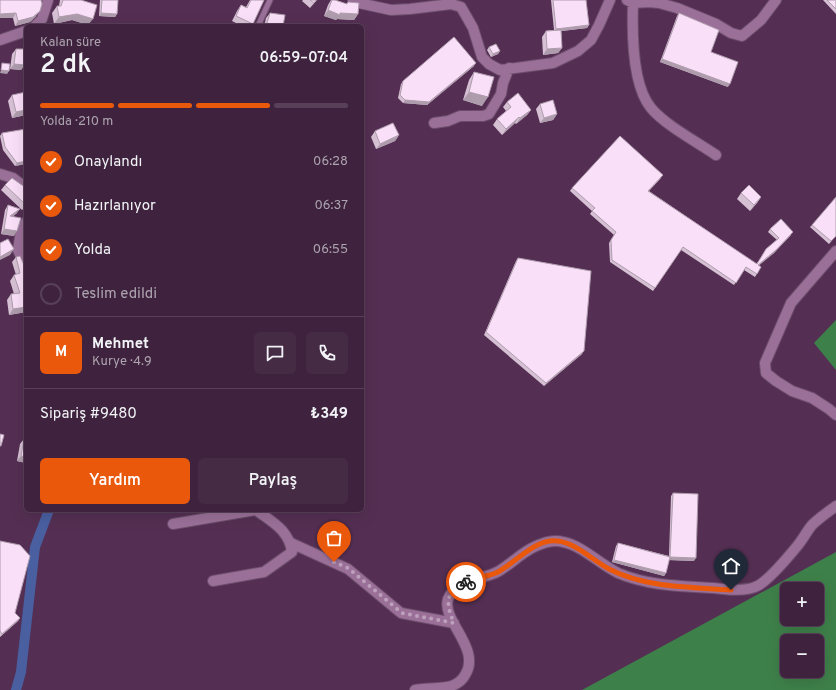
<!DOCTYPE html>
<html lang="tr">
<head>
<meta charset="utf-8">
<style>
	body { margin:0; font-family:Overpass,sans-serif; background:#462b45; color:#f1f3f6; height:100vh; display:flex; flex-direction:column; font-size:15px; white-space:nowrap }
	* { box-sizing:border-box; margin:0 }
	p { font-size:13px; color:#ada4b0 }
	.icon { flex:none; width:22px; height:22px; fill:none; stroke:currentColor; stroke-width:2; stroke-linecap:round; stroke-linejoin:round }
	.map { position:relative; flex:1; overflow:hidden }
	.side { position:absolute; left:24px; top:24px; width:340px; height:488px; display:flex; flex-direction:column; background:#3f233e; border-radius:6px; box-shadow:0 4px 16px #0002,0 0 0 1px #584058 }
	.side>* { flex:none }
	.fabs { position:absolute; left:780px; top:582px; display:grid; gap:8px }
	.fabs a { display:grid; place-items:center; width:44px; height:44px; border-radius:6px; background:#3f233e; box-shadow:0 4px 16px #0002,0 0 0 1px #584058; font-size:20px }
	.pin { position:absolute; display:grid; place-items:center; width:34px; height:34px; color:#fff; margin:-41px -17px; border-radius:50% 50% 50% 0; rotate:-45deg; box-shadow:0 0 4px #0007 }
	.pin .icon { rotate:45deg }
	.courier { position:absolute; display:grid; place-items:center; width:40px; height:40px; margin:-20px; border:3px solid #ea580c; border-radius:50%; background:#fff; color:#222; box-shadow:0 1px 5px #0007 }
	.summary em { font-style:normal; font-weight:600 }
	.summary div { display:flex; flex-direction:column-reverse }
	.summary { display:flex; align-items:center; justify-content:space-between; height:68px; padding:0 16px }
	h1 { font-size:26px; font-weight:600; line-height:30px }
	.bar { display:grid; grid-template-columns:repeat(4,1fr); gap:6px 4px; align-content:center; height:48px; padding:0 16px }
	.bar i { height:5px; border-radius:3px; background:#584058 }
	.bar .active { background:#ea580c }
	.bar p { grid-column:span 4 }
	.line { display:flex; align-items:center; gap:10px; padding:0 16px; border-top:1px solid #584058 }
	.line div { flex:1 }
	.round { display:grid; place-items:center; flex:none; width:42px; height:42px; border-radius:6px; background:#462b45 }
	ol { padding:0 16px; list-style:none }
	li { display:flex; align-items:center; gap:12px; height:44px }
	li p { margin-inline-start:auto }
	li .icon { padding:4px; border-radius:50%; background:#ea580c; color:#fff; stroke-width:4 }
	li:last-child { color:#ada4b0 }
	li i { width:22px; height:22px; border:2px solid #584058; border-radius:50% }
	.cta { display:flex; gap:8px; margin-top:auto; padding:8px 16px }
	.cta a { flex:1; height:46px; border-radius:6px; background:#ea580c; color:#fff; font-size:16px; font-weight:600; line-height:46px; text-align:center }
	.cta a+a { background:#462b45; color:#f1f3f6 }
	.map>svg:first-child { display:block }
	.forest { fill:#3e804a; fill-rule:evenodd }
	.lines { fill:none; stroke-linecap:round; stroke-linejoin:round }
	.canal { stroke:#495fa0; stroke-width:10 }
	.lane-casing { stroke:#6d4d6c; stroke-width:7 }
	.street-casing { stroke:#6d4d6c; stroke-width:12 }
	.lane { stroke:#9a7098; stroke-width:5 }
	.street { stroke:#9a7098; stroke-width:10 }
	.wall { fill:#d6c0d4 }
	.shaded-wall { fill:#ae9cad }
	.building { fill:#f9dff7; stroke:#ae9cad }
	.done { stroke:#bda0bb; stroke-width:4; stroke-dasharray:0 7.2 }
	.route { stroke:#ea580c; stroke-width:5 }
</style>
</head>
<body>
<div class="map">
<svg width="836" height="690" viewBox="0 0 836 690">
	<rect width="100%" height="100%" fill="#542f53"/>
	<!-- forest -->
	<path class="forest" d="M 836,320 L 836,370 L 814,343 Z
		M 836,552 L 836,690 L 582,690 ZM 787,589 L 817,589 L 817,619 L 787,619 ZM 787,641 L 817,641 L 817,671 L 787,671 Z"/>
	<g class="lines">
		<!-- canal -->
		<path class="canal" d="M 16,690 L 21,672 L 35,547 L 49,510"/>
		<defs>
			<path id="lane" d="M 258,26 L 270,0"/>
			<path id="street" d="M 353,0 L 359,3 L 391,10 L 410,9 L 451,4 L 461,7 L 473,28 L 482,57 L 489,64 L 500,70 L 553,63 L 578,51 L 591,40 L 599,25 L 610,0
				M 627,0 L 633,3 L 649,2 L 659,3 L 677,8 L 716,24 L 731,33 L 742,36 L 761,20 L 776,0
				M 633,3 C 632,32 632,85 651,108 C 665,125 697,142 716,155
				M 35,26 L 42,19 L 48,0
				M 0,40 L 26,31
				M 434,123 L 448,121 L 460,116 L 483,116 L 489,114 L 501,94 L 503,83 L 509,68
				M 0,174 L 13,178 L 26,188
				M 26,222 L 21,231 L 18,250 L 26,268
				M 836,251 L 791,303 L 765,363 L 766,373 L 776,381 L 792,391 L 812,398 L 829,409 L 836,415
				M 173,524 L 256,510 C 272,522 289,530 292,552 L 264,572 L 213,581
				M 291,543 L 348,569 L 401,613 L 454,623
				M 415,690 C 425,688 446,689 454,685 C 458,683 463,679 465,675 C 482,649 441,620 448,599 C 457,577 482,581 499,571 C 511,564 521,553 534,547 C 543,543 553,539 563,542 C 581,545 601,565 618,573 C 648,586 682,586 713,588 C 726,589 743,592 755,587 C 767,583 789,556 798,545 C 803,539 807,531 812,525 C 819,518 828,512 836,506"/>
		</defs>
		<!-- lane casing -->
		<use href="#lane" class="lane-casing"/>
		<!-- street casing -->
		<use href="#street" class="street-casing"/>
		<!-- lane -->
		<use href="#lane" class="lane"/>
		<!-- street -->
		<use href="#street" class="street"/>
	</g>
	<!-- wall -->
	<path class="wall" d="M 0,0 L 36,16 L 30,22 L 15,26 L 13,18 L 0,18 Z
		M 60,0 L 81,0 L 88,25 L 72,20 L 54,24 L 52,13 L 57,6 L 59,6 Z
		M 100,0 L 118,0 L 117,14 L 115,17 L 99,16 Z
		M 250,0 L 264,0 L 251,26 L 242,26 L 232,21 L 237,11 L 241,5 L 246,7 Z
		M 303,0 L 317,0 L 310,8 L 302,1 Z
		M 331,0 L 335,0 L 346,4 L 348,2 L 358,14 L 354,20 L 337,19 L 336,20 L 324,16 L 328,5 Z
		M 551,0 L 586,0 L 589,25 L 587,28 L 561,31 L 562,48 L 558,53 L 543,55 L 542,37 L 546,31 L 554,30 Z
		M 823,0 L 836,0 L 836,14 Z
		M 270,13 L 283,26 L 264,26 L 266,18 Z
		M 679,13 L 711,52 L 728,87 L 660,62 L 677,16 Z
		M 26,41 L 26,62 L 25,62 L 21,70 L 10,69 L 12,54 L 16,49 L 25,49 Z
		M 489,47 L 500,51 L 498,54 L 491,57 L 487,50 Z
		M 474,66 L 427,105 L 403,103 L 398,98 L 401,84 L 403,81 Z
		M 474,72 L 482,106 L 463,100 L 469,80 Z
		M 12,95 L 26,115 L 12,118 L 8,101 Z
		M 507,102 L 531,110 L 527,115 L 516,124 L 515,123 L 502,135 L 493,125 L 497,119 L 506,111 L 503,107 Z
		M 540,104 L 557,114 L 553,120 L 540,123 L 536,109 Z
		M 375,131 L 399,135 L 395,141 L 376,149 L 371,137 Z
		M 2,133 L 26,164 L 15,166 L 3,150 L 0,136 Z
		M 661,178 L 649,191 L 756,264 L 777,240 L 768,232 L 770,229 L 791,235 L 774,253 L 759,265 L 761,267 L 755,277 L 744,270 L 734,285 L 681,250 L 653,291 L 610,262 L 609,243 L 614,235 L 590,214 L 592,211 L 570,191 L 572,188 Z
		M 5,185 L 26,188 L 26,206 L 22,210 L 1,190 Z
		M 741,193 L 761,197 L 757,203 L 750,211 L 737,199 Z
		M 8,205 L 17,213 L 12,217 L 14,236 L 1,234 L 5,210 Z
		M 812,225 L 836,236 L 829,244 L 810,227 Z
		M 16,257 L 24,265 L 26,312 L 9,315 L 7,300 L 11,294 L 14,294 L 10,281 L 14,275 L 16,275 L 12,262 Z
		M 518,258 L 582,354 L 544,386 L 484,335 L 516,261 Z
		M 24,439 L 26,439 L 26,463 L 17,461 L 20,444 Z
		M 673,493 L 694,561 L 669,560 L 666,573 L 664,576 L 612,562 L 616,546 L 618,543 L 669,556 L 671,496 Z
		M 0,541 L 15,613 L 20,618 L 18,621 L 0,637 Z"/>
	<!-- shaded-wall -->
	<path class="shaded-wall" d="M 328,10 L 358,14 L 354,20 L 337,19 L 336,20 L 324,16 Z
		M 40,11 L 36,16 L 30,22 L 15,26 L 18,21 Z
		M 16,13 L 13,18 L 0,18 L 0,14 Z
		M 101,13 L 117,14 L 115,17 L 99,16 Z
		M 77,14 L 93,19 L 88,25 L 72,20 L 54,24 L 59,17 Z
		M 589,25 L 587,28 L 554,32 L 556,29 Z
		M 562,48 L 558,53 L 543,55 L 547,49 Z
		M 500,51 L 498,54 L 491,57 L 493,54 Z
		M 662,59 L 730,84 L 728,87 L 660,62 Z
		M 476,63 L 474,66 L 427,105 L 403,103 L 405,100 Z
		M 14,64 L 25,65 L 21,70 L 10,69 Z
		M 1,70 L 9,71 L 7,74 L 0,73 Z
		M 469,92 L 488,97 L 482,106 L 463,100 Z
		M 26,110 L 26,115 L 12,118 L 16,112 Z
		M 531,110 L 527,115 L 516,124 L 520,118 Z
		M 557,114 L 553,120 L 540,123 L 544,118 Z
		M 519,117 L 515,123 L 502,135 L 506,129 Z
		M 399,135 L 395,141 L 376,149 L 380,144 Z
		M 26,161 L 26,164 L 15,166 L 17,163 Z
		M 761,197 L 757,203 L 750,211 L 754,205 Z
		M 26,204 L 26,206 L 22,210 Z
		M 20,209 L 17,213 L 7,221 L 10,216 Z
		M 4,229 L 17,231 L 14,236 L 1,234 Z
		M 793,232 L 774,253 L 756,268 L 758,265 Z
		M 14,249 L 10,255 L 0,260 L 0,257 Z
		M 26,307 L 26,312 L 9,315 L 13,309 Z
		M 584,351 L 582,354 L 544,386 L 546,383 Z
		M 21,456 L 26,457 L 26,463 L 17,461 Z
		M 670,557 L 696,558 L 694,561 L 668,560 Z
		M 614,560 L 666,573 L 664,576 L 612,562 Z
		M 20,618 L 18,621 L 0,637 L 2,634 Z"/>
	<!-- building -->
	<path class="building" d="M 0,0 L 41,0 L 42,4 L 40,11 L 33,17 L 18,21 L 16,13 L 0,14 Z
		M 63,0 L 81,0 L 97,5 L 93,19 L 77,14 L 59,17 L 57,6 L 61,6 Z
		M 102,0 L 118,0 L 117,14 L 101,13 Z
		M 251,0 L 264,0 L 253,24 L 236,16 L 241,5 L 247,8 Z
		M 310,0 L 316,0 L 314,3 Z
		M 332,0 L 335,0 L 347,4 L 348,2 L 359,3 L 358,14 L 340,13 L 340,15 L 328,10 Z
		M 553,0 L 586,0 L 589,25 L 556,29 Z
		M 827,0 L 836,0 L 836,9 Z
		M 270,13 L 285,15 L 283,26 L 266,26 Z
		M 679,13 L 719,30 L 711,52 L 738,62 L 730,84 L 662,59 Z
		M 561,30 L 562,48 L 547,49 L 546,31 Z
		M 454,37 L 476,63 L 429,102 L 405,100 L 400,95 L 403,81 Z
		M 496,44 L 500,51 L 493,54 L 489,47 Z
		M 16,49 L 26,49 L 25,65 L 14,64 Z
		M 2,63 L 10,64 L 9,71 L 1,70 Z
		M 474,72 L 494,77 L 488,97 L 469,92 Z
		M 26,92 L 26,110 L 16,112 L 12,95 Z
		M 518,93 L 531,110 L 520,118 L 519,117 L 506,129 L 497,119 L 511,107 L 507,102 Z
		M 553,100 L 557,114 L 544,118 L 540,104 Z
		M 393,123 L 399,135 L 380,144 L 375,131 Z
		M 26,129 L 26,161 L 17,163 L 5,147 L 2,133 Z
		M 620,136 L 663,175 L 648,191 L 757,264 L 766,249 L 779,238 L 770,229 L 781,219 L 793,232 L 776,250 L 758,265 L 761,267 L 757,274 L 746,267 L 736,283 L 683,247 L 655,288 L 612,260 L 611,240 L 616,232 L 592,211 L 595,208 L 572,188 Z
		M 12,178 L 26,188 L 26,204 L 25,204 L 5,185 Z
		M 749,185 L 761,197 L 754,205 L 741,193 Z
		M 836,197 L 836,236 L 831,241 L 812,225 Z
		M 8,205 L 20,209 L 10,216 L 21,218 L 17,231 L 4,229 Z
		M 8,239 L 14,249 L 0,257 L 0,243 Z
		M 20,256 L 24,265 L 26,267 L 26,307 L 13,309 L 11,294 L 20,293 L 14,275 L 20,273 L 16,257 Z
		M 518,258 L 591,271 L 584,351 L 546,383 L 486,332 Z
		M 0,434 L 4,435 L 1,446 L 0,446 Z
		M 24,439 L 26,439 L 26,457 L 21,456 Z
		M 673,493 L 698,494 L 696,558 L 670,557 Z
		M 0,541 L 20,545 L 30,556 L 15,613 L 20,618 L 2,634 L 0,631 Z
		M 618,543 L 670,557 L 666,573 L 614,560 Z"/>
	<g class="lines">
		<!-- done -->
		<path class="done" d="M 334,562 L 348,568 L 402,613 L 454,623 C 446,605 444,592 466,582"/>
		<!-- route -->
		<path class="route" d="M 466,582 C 476,577 488,577 498,572 C 513,564 532,543 550,541 C 573,539 590,559 609,569 C 646,588 690,587 731,590"/>
	</g>
</svg>
<div class="fabs">
<a>+</a>
<a>−</a>
</div>
<div class="pin" style="left:334px;top:562px;background:#ea580c"><svg class="icon" aria-label="bag" viewBox="0 0 24 24"><path d="M5 8h14l-1 12H6zM9 8a3 3 0 0 1 6 0"/></svg></div>
<div class="pin" style="left:731px;top:590px;background:#1f2937"><svg class="icon" aria-label="home" viewBox="0 0 24 24"><path d="M3 11l9-7 9 7M6 9v11h12V9"/></svg></div>
<div class="courier" style="left:466px;top:582px"><svg class="icon" aria-label="bike" viewBox="0 0 24 24"><circle cx="6" cy="16" r="4"/><circle cx="18" cy="16" r="4"/><path d="M6 16l4-8h5l3 8M10 8l3 8H6M13 5h3"/></svg></div>
<section class="side">
<div class="summary"><div><h1>2 dk</h1><p>Kalan süre</p></div><em>06:59–07:04</em></div>
<div class="bar"><i class="active"></i><i class="active"></i><i class="active"></i><i></i><p>Yolda · 210 m</p></div>
<ol>
<li><svg class="icon" aria-label="check" viewBox="0 0 24 24"><path d="M5 12l5 5 9-10"/></svg>Onaylandı<p>06:28</p></li>
<li><svg class="icon" aria-label="check" viewBox="0 0 24 24"><path d="M5 12l5 5 9-10"/></svg>Hazırlanıyor<p>06:37</p></li>
<li><svg class="icon" aria-label="check" viewBox="0 0 24 24"><path d="M5 12l5 5 9-10"/></svg>Yolda<p>06:55</p></li>
<li><i></i>Teslim edildi</li>
</ol>
<div class="line" style="height:72px"><b class="round" style="background:#ea580c;color:#fff">M</b><div><b>Mehmet</b><p>Kurye · 4.9</p></div><a class="round"><svg class="icon" aria-label="chat" viewBox="0 0 24 24"><path d="M4 5h16v11H9l-5 4z"/></svg></a><a class="round"><svg class="icon" aria-label="phone" viewBox="0 0 24 24"><path d="M5 4h4l2 5-3 2q2 4 5 5l2-3 5 2v4C11 20 4 13 5 4z"/></svg></a></div>
<div class="line" style="height:52px"><div>Sipariş #9480</div><b>₺349</b></div>
<div class="cta"><a>Yardım</a><a>Paylaş</a></div>
</section>
</div>
</body>
</html>
